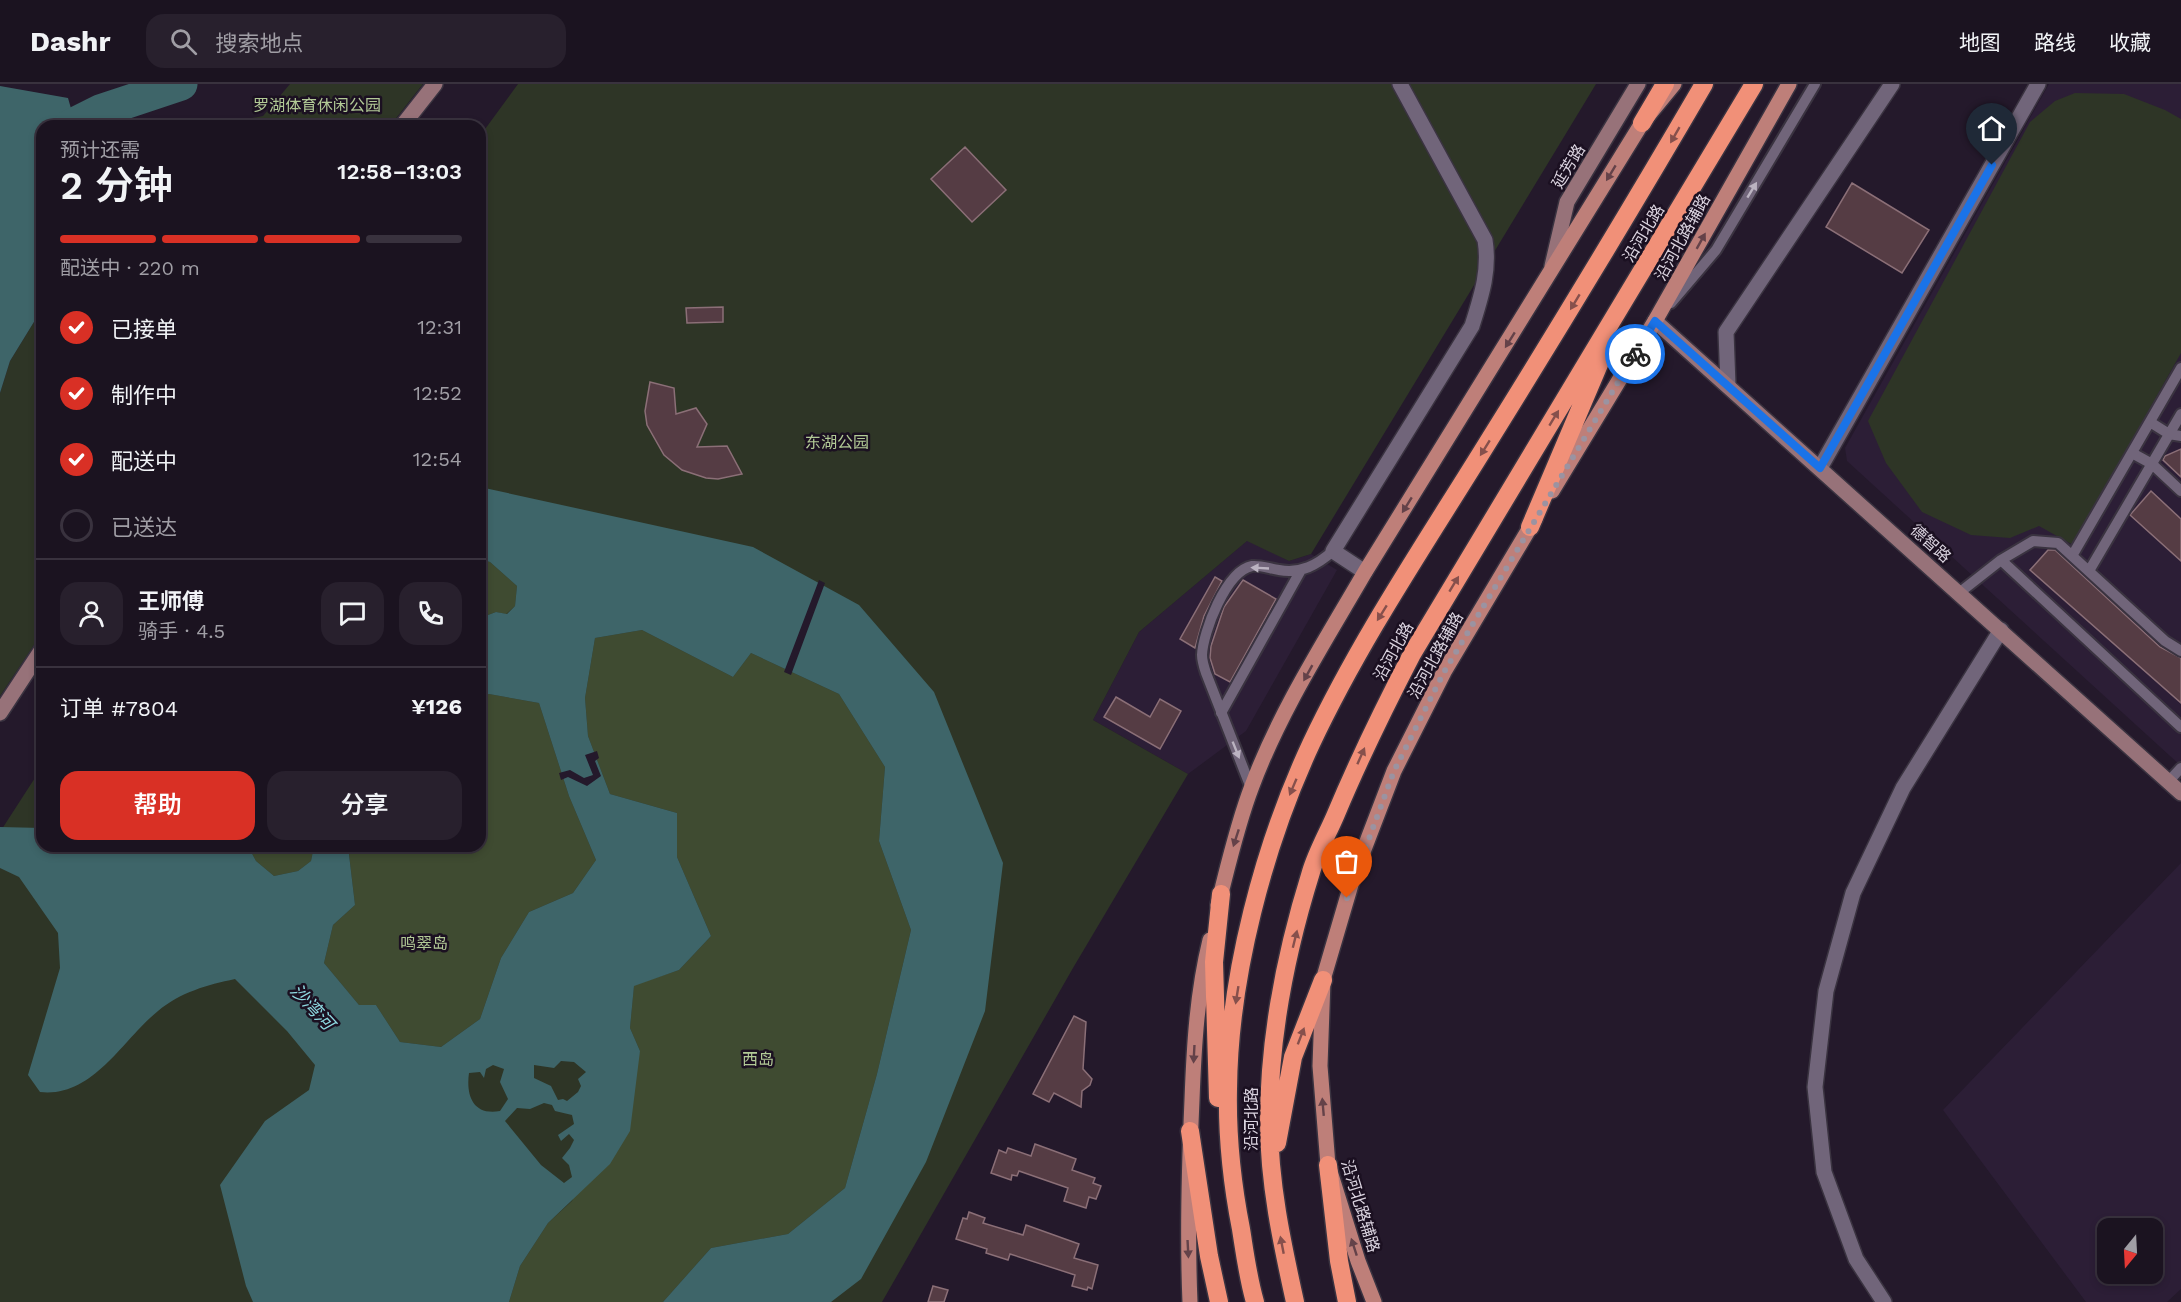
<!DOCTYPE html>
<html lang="zh">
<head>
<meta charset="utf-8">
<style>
	body { margin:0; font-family:"Work Sans","Noto Sans SC",sans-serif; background:#28202d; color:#f1f3f6; height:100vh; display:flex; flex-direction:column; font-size:22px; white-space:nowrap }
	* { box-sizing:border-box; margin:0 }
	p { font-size:20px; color:#a09ea5 }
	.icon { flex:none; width:33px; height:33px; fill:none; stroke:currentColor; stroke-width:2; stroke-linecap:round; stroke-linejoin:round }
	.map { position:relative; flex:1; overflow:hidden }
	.details { position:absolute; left:36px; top:36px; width:450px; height:732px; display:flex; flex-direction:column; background:#1b1320; border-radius:18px; box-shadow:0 3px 9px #0003,0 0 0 2px #39323e }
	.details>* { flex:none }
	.needle { width:39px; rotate:198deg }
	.tools { position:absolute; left:2097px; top:1134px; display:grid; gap:12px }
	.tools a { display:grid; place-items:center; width:66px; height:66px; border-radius:12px; background:#1b1320; box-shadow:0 3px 9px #0003,0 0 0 2px #39323e; font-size:30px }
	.pin { position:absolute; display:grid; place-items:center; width:51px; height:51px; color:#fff; margin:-62px -26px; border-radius:50% 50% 50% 0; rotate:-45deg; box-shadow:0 0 6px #0007 }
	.pin .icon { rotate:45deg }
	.courier { position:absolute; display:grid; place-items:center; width:60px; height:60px; margin:-30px; border:4px solid #1a73e8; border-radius:50%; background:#fff; color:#222; box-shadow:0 2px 8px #0007 }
	.headline em { font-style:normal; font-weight:600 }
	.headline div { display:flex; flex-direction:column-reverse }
	.headline { display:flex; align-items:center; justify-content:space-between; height:102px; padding:0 24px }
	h1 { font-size:39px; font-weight:600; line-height:45px }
	.bar { display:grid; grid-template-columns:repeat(4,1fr); gap:9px 6px; align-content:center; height:72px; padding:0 24px }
	.bar i { height:8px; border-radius:4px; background:#39323e }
	.bar .on { background:#d93025 }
	.bar p { grid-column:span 4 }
	.line { display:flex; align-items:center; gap:15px; padding:0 24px; border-top:2px solid #39323e }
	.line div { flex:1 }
	.round { display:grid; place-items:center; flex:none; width:63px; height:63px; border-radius:18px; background:#28202d }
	ol { padding:0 24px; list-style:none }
	li { display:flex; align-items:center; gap:18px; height:66px }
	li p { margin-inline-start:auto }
	li .icon { padding:6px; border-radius:50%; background:#d93025; color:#fff; stroke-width:4 }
	li:last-child { color:#a09ea5 }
	li i { width:33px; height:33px; border:3px solid #39323e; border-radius:50% }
	.cta { display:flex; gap:12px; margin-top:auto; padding:12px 24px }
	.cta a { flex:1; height:69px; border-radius:18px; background:#d93025; color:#fff; font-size:24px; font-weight:600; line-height:69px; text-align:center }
	.cta a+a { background:#28202d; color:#f1f3f6 }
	header { display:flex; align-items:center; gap:36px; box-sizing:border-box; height:84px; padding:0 30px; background:#1b1320; border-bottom:2px solid #39323e }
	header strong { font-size:28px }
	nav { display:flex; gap:33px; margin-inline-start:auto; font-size:21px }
	.search { width:420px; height:54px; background:#28202d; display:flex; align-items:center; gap:15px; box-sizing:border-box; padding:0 21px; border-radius:18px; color:#a09ea5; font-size:22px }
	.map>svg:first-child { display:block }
	.built { fill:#2c1e36; fill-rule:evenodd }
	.green { fill:#2e3526 }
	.forest { fill:#3f4b31 }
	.water { fill:#3e6569; fill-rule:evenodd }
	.pier { fill:#24192b }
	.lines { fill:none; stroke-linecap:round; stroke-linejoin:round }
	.river { stroke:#3e6569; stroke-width:33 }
	.building { fill:#553c44; stroke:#8b6f77; stroke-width:1.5 }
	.lane-casing { stroke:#3a3340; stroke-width:14 }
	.street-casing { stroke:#3a3340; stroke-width:18 }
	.secondary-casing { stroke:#3a3340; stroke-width:18 }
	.primary-casing { stroke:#3a3340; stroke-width:18 }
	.highway-casing { stroke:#3a3340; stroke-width:21 }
	.lane { stroke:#71657a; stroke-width:10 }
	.street { stroke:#71657a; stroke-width:15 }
	.secondary { stroke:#977279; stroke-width:15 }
	.primary { stroke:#be7f79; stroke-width:15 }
	.highway { stroke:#f19078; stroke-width:18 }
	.oneway { fill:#86504c }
	.oneway2 { fill:#644249 }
	.oneway3 { fill:#bbb3c1 }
	.done { stroke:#9b93a1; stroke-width:6; stroke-dasharray:0 10.8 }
	.route { stroke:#1a73e8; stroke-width:8 }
	.labels { text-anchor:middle; stroke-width:5; stroke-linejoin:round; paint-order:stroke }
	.park-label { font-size:16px; fill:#b2ca96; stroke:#1b1021 }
	.street-label { font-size:16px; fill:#dbd4e0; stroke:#1b1021 }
	.water-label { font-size:18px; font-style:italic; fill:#8dd8e0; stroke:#1b1021 }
</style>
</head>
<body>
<header>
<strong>Dashr</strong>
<div class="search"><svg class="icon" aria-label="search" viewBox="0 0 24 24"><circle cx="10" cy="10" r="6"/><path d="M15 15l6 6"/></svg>搜索地点</div>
<nav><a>地图</a><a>路线</a><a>收藏</a></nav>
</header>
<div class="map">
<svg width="2181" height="1218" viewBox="0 0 2181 1218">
	<rect width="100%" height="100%" fill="#24192b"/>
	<!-- built -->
	<path class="built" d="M 2049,0 L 2181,0 L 2181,682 L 1847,377 L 1845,364 Z
		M 1248,456 L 1289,477 L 1311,470 L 1337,486 L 1246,647 L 1188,690 L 1093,636 L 1139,548 Z
		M 2181,779 L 2181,1205 L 2167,1218 L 2086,1218 L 1943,1026 ZM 2152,1144 L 2152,1190 L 2108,1190 L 2108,1144 Z"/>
	<!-- green -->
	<path class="green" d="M 290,0 L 423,0 L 390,42 L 211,42 L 263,32 Z
		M 518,0 L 1596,0 L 1311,470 L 1289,477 L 1247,457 L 1139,548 L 1093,636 L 1188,690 L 1073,884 L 882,1218 L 0,1218 L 0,748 L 42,683 L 42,762 L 480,762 L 480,52 Z
		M 2075,9 L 2124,10 L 2165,26 L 2181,35 L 2181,269 L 2073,461 L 2039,442 L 2010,454 L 1971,451 L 1922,428 L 1886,379 L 1868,337 L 2030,38 L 2055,17 Z
		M 42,211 L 42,549 L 0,612 L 0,309 L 10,277 L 37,233 Z"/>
	<!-- forest -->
	<path class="forest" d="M 480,475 L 490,478 L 517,502 L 515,522 L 506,530 L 496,528 L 480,534 Z
		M 642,546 L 733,593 L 751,569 L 839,610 L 885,683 L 879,757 L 911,846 L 877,990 L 845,1104 L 788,1150 L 711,1164 L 663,1218 L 509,1218 L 520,1182 L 548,1139 L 572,1117 L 640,967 L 630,944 L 634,901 L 679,886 L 711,852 L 677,773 L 677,729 L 610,710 L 588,652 L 585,614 L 595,554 Z
		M 489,610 L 539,619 L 569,712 L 596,776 L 573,809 L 529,828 L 501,874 L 480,935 L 441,963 L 400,958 L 376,921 L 359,921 L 324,879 L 333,841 L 355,821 L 348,762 L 480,762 L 480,612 Z
		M 248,762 L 314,762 L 311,777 L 298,787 L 274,792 L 256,777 Z"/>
	<!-- water -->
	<path class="water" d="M 0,2 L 68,14 L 76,42 L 42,42 L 42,211 L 37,233 L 10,277 L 0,309 Z
		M 480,403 L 753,463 L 859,521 L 934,608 L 1003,779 L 985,927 L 926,1078 L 861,1195 L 831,1218 L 663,1218 L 711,1164 L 788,1150 L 845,1104 L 877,990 L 911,846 L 879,757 L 885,683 L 839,610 L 751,569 L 733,593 L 642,546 L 595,554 L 585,614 L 588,652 L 610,710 L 677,729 L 677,773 L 711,852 L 679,886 L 634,902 L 630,944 L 640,967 L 630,1047 L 610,1080 L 548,1139 L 520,1182 L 509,1218 L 253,1218 L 246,1202 L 220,1101 L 265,1037 L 309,1006 L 315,981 L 287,947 L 235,895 C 207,901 181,908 158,927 C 122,956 93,1014 40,1008 L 28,991 L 60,884 L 58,849 L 19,793 L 0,784 L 0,743 L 42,744 L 42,762 L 248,762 L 256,777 L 274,792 L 298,787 L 311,777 L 314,762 L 348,762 L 355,821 L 333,841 L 324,879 L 359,921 L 376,921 L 400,958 L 441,963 L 480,935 L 501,874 L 529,828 L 573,809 L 596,776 L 569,712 L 539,619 L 489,610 L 480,612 L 480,534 L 496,528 L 507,530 L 515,522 L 517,502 L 490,478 L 480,475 ZM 561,977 L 574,978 L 586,988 L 578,995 L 581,1002 L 578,1008 L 567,1017 L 563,1015 L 558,1016 L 551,1002 L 534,994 L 534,981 L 554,984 ZM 493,981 L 504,985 L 500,998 L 508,1015 L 500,1027 C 472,1032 466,1010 469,989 L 480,988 L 484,994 L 486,985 ZM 544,1019 L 552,1021 L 555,1027 L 572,1031 L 574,1040 L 558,1051 L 561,1057 L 569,1050 L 574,1056 L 570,1064 L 562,1074 L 569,1081 L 572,1093 L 564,1099 L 541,1081 L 505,1037 L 517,1024 L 530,1025 Z"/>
	<!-- pier -->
	<path class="pier" d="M 819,496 L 825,499 L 791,591 L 784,588 Z
		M 597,667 L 599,674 L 595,677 L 601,692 L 587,702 L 568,693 L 561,696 L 559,689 L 570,686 L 584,694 L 593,691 L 585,671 Z"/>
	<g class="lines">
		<!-- river -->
		<path class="river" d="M 70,42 L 100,27 L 181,0"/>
	</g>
	<!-- building -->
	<path class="building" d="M 965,63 L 1006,106 L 972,138 L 931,95 Z
		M 1852,99 L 1929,146 L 1902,189 L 1826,143 Z
		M 723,223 L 723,238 L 687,239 L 686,224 Z
		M 650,298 L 674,304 L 676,330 L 696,324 L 707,340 L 697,363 L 727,362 L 742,390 L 718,395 L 706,394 L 682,386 L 664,371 L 647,341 L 645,327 Z
		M 2181,365 L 2181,393 L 2163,376 L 2165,372 Z
		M 2151,407 L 2181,435 L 2181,477 L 2130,431 Z
		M 2048,466 L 2055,466 L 2160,563 L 2181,574 L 2181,619 L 2030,486 Z
		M 1215,493 L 1222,497 L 1204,532 L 1195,564 L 1180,555 Z
		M 1243,496 L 1276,515 L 1230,598 L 1215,590 L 1210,574 L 1211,562 L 1224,523 Z
		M 1116,613 L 1150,633 L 1160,615 L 1181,627 L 1160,665 L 1104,633 Z
		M 1074,932 L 1086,938 L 1083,985 L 1092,995 L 1090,1001 L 1082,1007 L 1081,1023 L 1054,1009 L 1049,1018 L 1033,1010 Z
		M 1035,1060 L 1076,1075 L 1072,1086 L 1095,1094 L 1093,1099 L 1101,1102 L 1096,1115 L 1089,1113 L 1086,1124 L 1064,1117 L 1068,1104 L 1019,1087 L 1017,1092 L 1012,1091 L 1011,1096 L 991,1089 L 999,1066 L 1006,1069 L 1008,1064 L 1031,1072 Z
		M 969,1128 L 985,1134 L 983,1139 L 1023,1151 L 1026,1141 L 1079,1160 L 1074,1174 L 1098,1181 L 1092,1205 L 1088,1203 L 1087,1206 L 1072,1202 L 1075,1191 L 1010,1170 L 1008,1176 L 986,1169 L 987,1165 L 956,1155 L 963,1134 L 967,1135 Z
		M 933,1202 L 948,1206 L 944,1218 L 928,1218 Z"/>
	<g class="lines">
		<defs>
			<path id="lane" d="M 1671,219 L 1716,166 L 1815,0
				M 2150,338 L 2169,350 L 2181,352
				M 2132,369 L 2152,380 L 2181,407
				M 2072,472 L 2181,284
				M 2001,476 L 2181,643
				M 2089,487 L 2181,330
				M 1959,509 L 2001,476 L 2033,457 L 2058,459 L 2165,557 L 2181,567
				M 1221,629 L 1301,486
				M 2168,698 L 2181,684
				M 1251,704 L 1206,589 C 1204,583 1202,577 1202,571 C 1203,548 1226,487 1252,482 C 1260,481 1271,485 1279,486 C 1301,490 1317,481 1333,467"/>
			<path id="street" d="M 1728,301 L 1726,248 L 1892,0
				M 1820,384 L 2038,0
				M 1365,488 L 1333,467 L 1472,242 C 1481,213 1490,187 1485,156 L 1400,0
				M 1884,1218 L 1856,1175 L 1824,1088 L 1815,1003 L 1826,907 L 1853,809 L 1903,704 L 2001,546"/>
			<path id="secondary" d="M 402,42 L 435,0
				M 1552,182 L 1567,118 L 1638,0
				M 1655,237 L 2181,709
				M 0,629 L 42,565"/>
			<path id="primary" d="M 1552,407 L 1655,237 L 1789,0
				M 1218,821 C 1228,782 1237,741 1252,702 C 1280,627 1325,557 1365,488 L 1642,39 L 1674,0
				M 1190,1218 C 1187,1150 1189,1084 1192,1016 C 1194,962 1197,909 1210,856
				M 1374,1218 L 1358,1177 L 1328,1081 L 1320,982 L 1323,896 L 1353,794 L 1394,687 L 1444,588 L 1535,435"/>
			<path id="highway" d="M 1642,39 L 1665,0
				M 1530,443 L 1603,271
				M 1218,1014 L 1214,878 L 1221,810
				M 1190,1047 L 1209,1172 L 1219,1218
				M 1277,1059 L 1293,973 L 1323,896
				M 1328,1081 L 1339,1177 L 1347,1218
				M 1255,1218 C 1248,1194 1245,1170 1241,1145 C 1232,1099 1227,1052 1228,1005 C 1229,892 1264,761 1311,660 C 1361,554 1427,457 1488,358 C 1562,239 1634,120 1704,0
				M 1295,1218 C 1282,1159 1269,1099 1269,1038 C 1269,954 1286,868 1311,788 C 1317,768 1328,749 1336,730 C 1359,675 1385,622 1412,570 L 1754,0"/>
		</defs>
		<!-- lane casing -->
		<use href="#lane" class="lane-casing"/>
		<!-- street casing -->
		<use href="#street" class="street-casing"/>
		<!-- secondary casing -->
		<use href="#secondary" class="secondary-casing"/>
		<!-- primary casing -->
		<use href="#primary" class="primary-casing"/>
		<!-- highway casing -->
		<use href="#highway" class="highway-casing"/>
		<!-- lane -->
		<use href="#lane" class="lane"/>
		<!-- street -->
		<use href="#street" class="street"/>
		<!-- secondary -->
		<use href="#secondary" class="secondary"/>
		<!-- primary -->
		<use href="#primary" class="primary"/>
		<!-- highway -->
		<use href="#highway" class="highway"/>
	</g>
	<!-- one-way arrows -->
	<defs><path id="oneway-solid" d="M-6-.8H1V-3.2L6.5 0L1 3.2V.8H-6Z" transform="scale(1.5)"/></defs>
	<g class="oneway">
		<use href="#oneway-solid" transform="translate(1675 51) rotate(120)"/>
		<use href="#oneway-solid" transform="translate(1575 218) rotate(121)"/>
		<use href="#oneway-solid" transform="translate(1554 334) rotate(-59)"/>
		<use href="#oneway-solid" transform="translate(1485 364) rotate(122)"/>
		<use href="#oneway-solid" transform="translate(1454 500) rotate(-59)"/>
		<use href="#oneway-solid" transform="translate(1382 529) rotate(122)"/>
		<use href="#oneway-solid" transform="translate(1361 672) rotate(-66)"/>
		<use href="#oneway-solid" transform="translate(1293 703) rotate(113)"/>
		<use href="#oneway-solid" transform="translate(1295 855) rotate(-76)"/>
		<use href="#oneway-solid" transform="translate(1237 911) rotate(99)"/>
		<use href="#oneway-solid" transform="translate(1301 952) rotate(-69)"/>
		<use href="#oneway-solid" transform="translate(1282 1161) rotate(-101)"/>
	</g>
	<g class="oneway2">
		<use href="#oneway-solid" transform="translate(1611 89) rotate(121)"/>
		<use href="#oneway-solid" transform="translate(1701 157) rotate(-61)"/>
		<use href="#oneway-solid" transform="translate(1510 256) rotate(122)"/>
		<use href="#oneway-solid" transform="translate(1407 421) rotate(122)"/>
		<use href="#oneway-solid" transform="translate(1308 589) rotate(119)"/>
		<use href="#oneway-solid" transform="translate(1236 754) rotate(108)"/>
		<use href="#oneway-solid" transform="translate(1194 970) rotate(93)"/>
		<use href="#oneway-solid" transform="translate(1323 1023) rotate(-95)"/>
		<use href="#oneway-solid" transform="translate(1354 1163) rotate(-108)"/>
		<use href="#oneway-solid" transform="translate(1188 1165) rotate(87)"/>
	</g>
	<g class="oneway3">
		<use href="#oneway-solid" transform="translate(1752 106) rotate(-59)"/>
		<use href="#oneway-solid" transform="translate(1260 484) rotate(-177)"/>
		<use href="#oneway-solid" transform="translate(1236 666) rotate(68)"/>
	</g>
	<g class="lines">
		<!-- done -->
		<path class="done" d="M 1347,814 L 1394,687 L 1444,588 L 1635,270"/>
		<!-- route -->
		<path class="route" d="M 1635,270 L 1655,237 L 1820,384 L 1992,81"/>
	</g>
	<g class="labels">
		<!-- park labels -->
		<g class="park-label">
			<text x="317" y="27">罗湖体育休闲公园</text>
			<text x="837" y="364">东湖公园</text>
			<text x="424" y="865">鸣翠岛</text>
			<text x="758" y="981">西岛</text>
		</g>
		<!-- street labels -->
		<g class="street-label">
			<text transform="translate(1568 82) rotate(-59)" y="6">延芳路</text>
			<text transform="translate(1643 149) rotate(-59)" y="6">沿河北路</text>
			<text transform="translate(1682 153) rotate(-61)" y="6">沿河北路辅路</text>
			<text transform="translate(1931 459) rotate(42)" y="6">德智路</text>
			<text transform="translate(1393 567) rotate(-61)" y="6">沿河北路</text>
			<text transform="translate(1435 571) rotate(-61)" y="6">沿河北路辅路</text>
			<text transform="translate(1251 1035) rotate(-90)" y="6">沿河北路</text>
			<text transform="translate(1361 1122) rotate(73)" y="6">沿河北路辅路</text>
		</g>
		<!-- water labels -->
		<g class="water-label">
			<text transform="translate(312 923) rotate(47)" y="6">沙湾河</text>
		</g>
	</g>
</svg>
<div class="tools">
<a><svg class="needle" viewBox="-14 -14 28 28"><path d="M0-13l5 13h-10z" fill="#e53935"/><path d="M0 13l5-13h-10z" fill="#a09ea5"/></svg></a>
</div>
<div class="pin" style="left:1347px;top:814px;background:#ea580c"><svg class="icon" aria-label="bag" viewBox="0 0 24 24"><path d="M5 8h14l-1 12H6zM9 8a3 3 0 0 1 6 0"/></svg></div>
<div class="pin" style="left:1992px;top:81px;background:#1f2937"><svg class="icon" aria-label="home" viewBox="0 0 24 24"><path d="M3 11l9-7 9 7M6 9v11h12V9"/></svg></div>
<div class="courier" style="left:1635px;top:270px"><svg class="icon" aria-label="bike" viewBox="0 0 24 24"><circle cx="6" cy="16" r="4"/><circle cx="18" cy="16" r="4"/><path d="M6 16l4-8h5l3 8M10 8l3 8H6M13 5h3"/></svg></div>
<section class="details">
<div class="headline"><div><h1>2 分钟</h1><p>预计还需</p></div><em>12:58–13:03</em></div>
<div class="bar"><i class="on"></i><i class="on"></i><i class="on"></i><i></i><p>配送中 · 220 m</p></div>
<ol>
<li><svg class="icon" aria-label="check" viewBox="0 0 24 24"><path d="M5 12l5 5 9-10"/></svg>已接单<p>12:31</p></li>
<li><svg class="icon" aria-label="check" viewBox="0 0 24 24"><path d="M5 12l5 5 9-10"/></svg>制作中<p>12:52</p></li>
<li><svg class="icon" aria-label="check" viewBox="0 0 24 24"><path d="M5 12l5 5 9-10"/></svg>配送中<p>12:54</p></li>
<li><i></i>已送达</li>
</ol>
<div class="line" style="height:108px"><a class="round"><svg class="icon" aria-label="person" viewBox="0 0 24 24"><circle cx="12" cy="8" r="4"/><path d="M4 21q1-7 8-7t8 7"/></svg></a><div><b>王师傅</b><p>骑手 · 4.5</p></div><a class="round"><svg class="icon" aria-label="chat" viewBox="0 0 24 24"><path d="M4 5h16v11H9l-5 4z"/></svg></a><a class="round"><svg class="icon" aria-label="phone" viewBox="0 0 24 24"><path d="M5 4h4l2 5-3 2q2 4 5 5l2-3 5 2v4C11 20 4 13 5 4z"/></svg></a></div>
<div class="line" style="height:78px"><div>订单 #7804</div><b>¥126</b></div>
<div class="cta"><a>帮助</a><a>分享</a></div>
</section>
</div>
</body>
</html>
